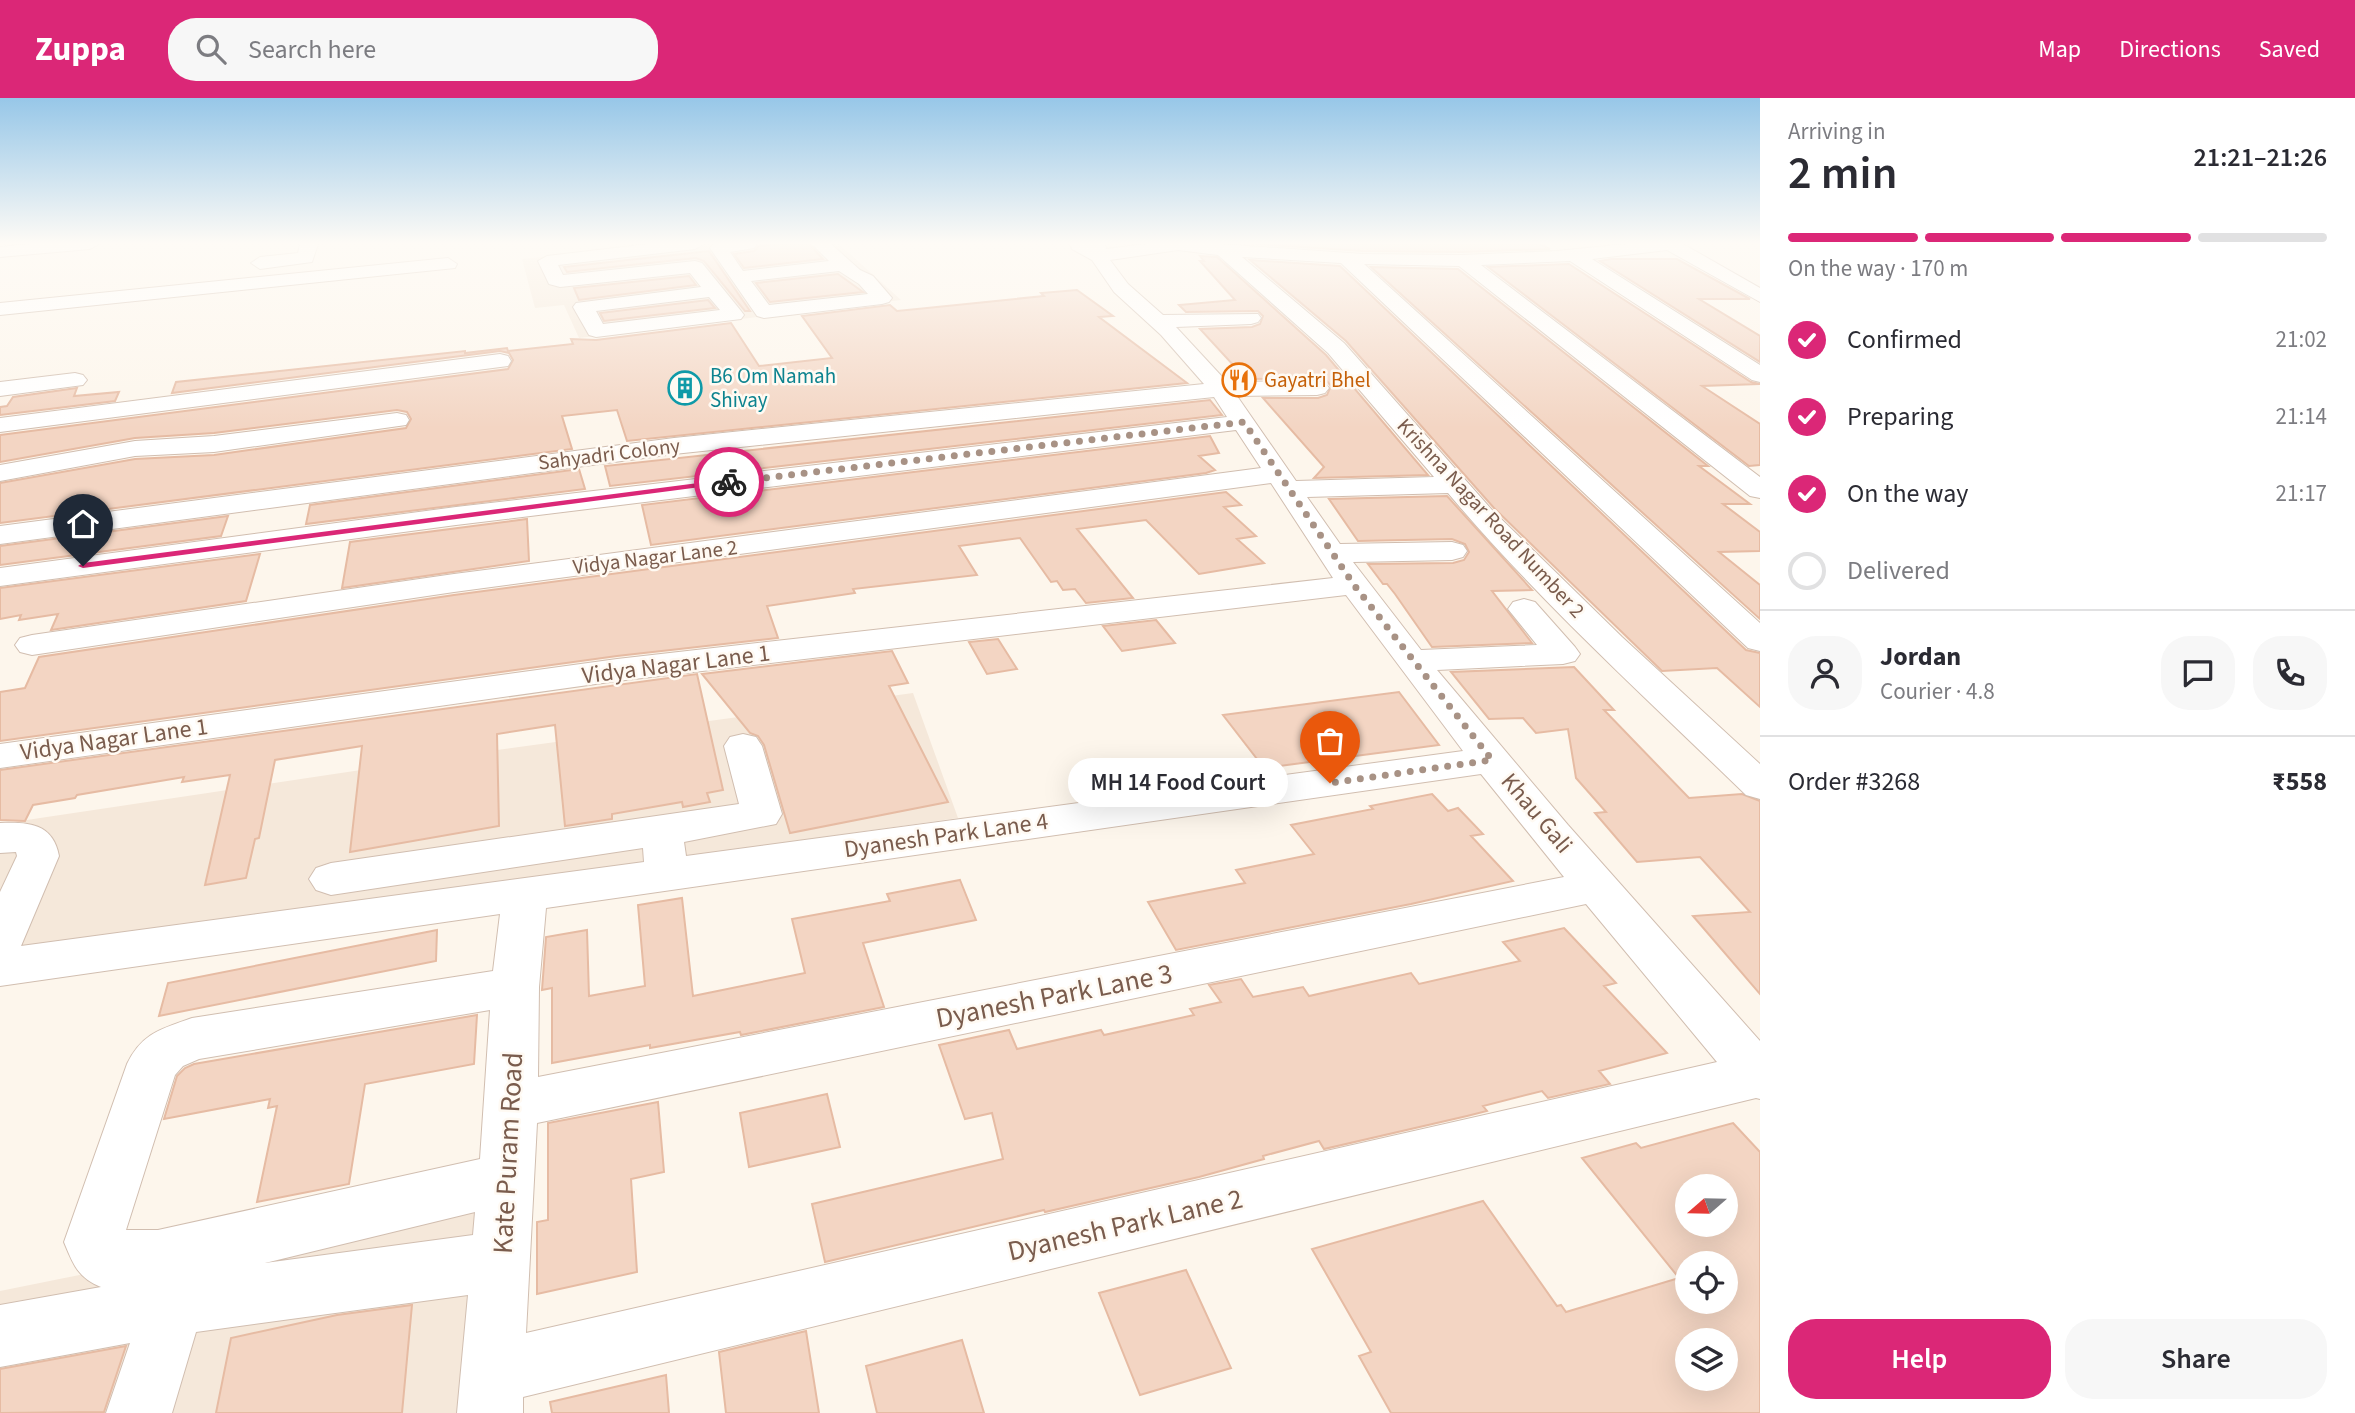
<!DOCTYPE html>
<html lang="en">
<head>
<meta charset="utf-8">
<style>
	body { margin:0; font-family:"Source Sans 3",sans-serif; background:#f7f7f7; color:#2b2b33; height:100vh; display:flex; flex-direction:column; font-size:26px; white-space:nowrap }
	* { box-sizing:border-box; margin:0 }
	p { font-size:23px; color:#7c7c81 }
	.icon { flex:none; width:38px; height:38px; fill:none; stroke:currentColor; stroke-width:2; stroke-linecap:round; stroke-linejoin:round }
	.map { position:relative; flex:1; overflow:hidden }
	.drawer { display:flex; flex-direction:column; background:#fff; width:595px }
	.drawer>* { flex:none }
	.needle { width:46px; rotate:250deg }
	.fabs { position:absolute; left:1675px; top:1076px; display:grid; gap:14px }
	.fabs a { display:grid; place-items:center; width:63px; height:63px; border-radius:50%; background:#fff; box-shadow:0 7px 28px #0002; font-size:35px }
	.pin { position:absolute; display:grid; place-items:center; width:60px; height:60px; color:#fff; margin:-72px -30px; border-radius:50% 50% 50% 0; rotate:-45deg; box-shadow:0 0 7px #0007 }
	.pin .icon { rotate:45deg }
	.courier { position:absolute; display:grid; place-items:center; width:70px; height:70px; margin:-35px; border:5px solid #db2777; border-radius:50%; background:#fff; color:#222; box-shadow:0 2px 9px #0007 }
	.bubble { position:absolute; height:49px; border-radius:24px; background:#fff; box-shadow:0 7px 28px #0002; font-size:23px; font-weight:600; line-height:49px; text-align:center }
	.head em { font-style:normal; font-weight:600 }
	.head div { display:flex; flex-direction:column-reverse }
	.head { display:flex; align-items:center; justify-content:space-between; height:119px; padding:0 28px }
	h1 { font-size:46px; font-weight:600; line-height:52px }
	.bar { display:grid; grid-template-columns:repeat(4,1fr); gap:10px 7px; align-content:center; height:84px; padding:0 28px }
	.bar i { height:9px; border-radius:5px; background:#e1e1e2 }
	.bar .on { background:#db2777 }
	.bar p { grid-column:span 4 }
	.line { display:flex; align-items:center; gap:18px; padding:0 28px; border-top:2px solid #e1e1e2 }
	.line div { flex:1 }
	.round { display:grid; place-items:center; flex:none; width:74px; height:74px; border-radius:28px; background:#f7f7f7 }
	ol { padding:0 28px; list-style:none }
	li { display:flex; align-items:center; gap:21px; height:77px }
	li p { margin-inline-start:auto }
	li .icon { padding:7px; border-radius:50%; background:#db2777; color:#fff; stroke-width:4 }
	li:last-child { color:#7c7c81 }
	li i { width:38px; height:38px; border:4px solid #e1e1e2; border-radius:50% }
	.cta { display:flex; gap:14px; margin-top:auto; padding:14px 28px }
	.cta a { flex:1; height:80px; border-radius:28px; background:#db2777; color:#fff; font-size:28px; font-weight:600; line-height:80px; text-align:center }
	.cta a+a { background:#f7f7f7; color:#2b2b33 }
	header { display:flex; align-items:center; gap:42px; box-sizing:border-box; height:98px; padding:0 35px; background:#db2777; color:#fff }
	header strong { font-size:33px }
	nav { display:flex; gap:38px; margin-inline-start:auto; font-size:24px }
	.search { width:490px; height:63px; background:#f7f7f7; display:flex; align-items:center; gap:18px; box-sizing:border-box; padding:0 24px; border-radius:28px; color:#7c7c81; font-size:26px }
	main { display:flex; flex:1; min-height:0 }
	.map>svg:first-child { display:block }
	.residential { fill:#f5e8da }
	.building { fill:#f3d5c3; stroke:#e6bba3; stroke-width:2; fill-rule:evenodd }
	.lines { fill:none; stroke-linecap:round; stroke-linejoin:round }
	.minor-casing { stroke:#d1beb0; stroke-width:2 }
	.minor { fill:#fff; fill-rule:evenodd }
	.route { fill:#db2777 }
	.done { stroke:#a89285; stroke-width:7; stroke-dasharray:0 12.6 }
	.labels { text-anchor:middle; stroke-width:5; stroke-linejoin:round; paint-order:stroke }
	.far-culture-label { font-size:21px; fill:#0d838f; stroke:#fffaf3; text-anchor:start }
	.far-food-label { font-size:21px; fill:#c56008; stroke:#fffaf3; text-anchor:start }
	.far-street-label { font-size:21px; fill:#7a5c4d; stroke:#fffaf3 }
	.street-label { font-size:24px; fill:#7a5c4d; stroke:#fffaf3 }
	.near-street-label { font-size:28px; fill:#7a5c4d; stroke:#fffaf3 }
</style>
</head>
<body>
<header>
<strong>Zuppa</strong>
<div class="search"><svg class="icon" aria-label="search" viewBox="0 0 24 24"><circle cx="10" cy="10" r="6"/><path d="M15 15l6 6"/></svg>Search here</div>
<nav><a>Map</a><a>Directions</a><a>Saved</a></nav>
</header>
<main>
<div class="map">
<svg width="1760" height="1315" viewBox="0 0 1760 1315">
	<rect width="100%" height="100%" fill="#fdf6ec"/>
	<!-- residential -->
	<path class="residential" d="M 668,146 L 839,146 L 901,202 L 579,240 L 564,207 L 535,210 L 522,161 Z
		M 913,595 L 958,720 L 500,785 L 0,888 L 0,726 L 468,656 Z
		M 516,1089 L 506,1315 L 0,1315 L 0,1193 Z"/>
	<!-- building -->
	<path class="building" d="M 780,146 L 809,146 L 823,161 L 744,170 L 734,156 L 754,153 L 759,148 Z
		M 1256,146 L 1540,146 L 1550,151 L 1461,154 L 1363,153 Z
		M 709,153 L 750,213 L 745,213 L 704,163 L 696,160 L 567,174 L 564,169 Z
		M 1200,158 L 1217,159 L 1326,257 L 1428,377 L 1314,380 L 1324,369 L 1263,300 L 1318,300 L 1327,297 L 1331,288 L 1326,282 L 1317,280 L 1246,281 L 1200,231 L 1252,229 L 1260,226 L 1263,218 L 1258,213 L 1186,214 L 1179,207 L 1235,202 L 1200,163 L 1204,163 Z
		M 1611,161 L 1677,161 L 1750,201 L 1699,201 L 1760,238 L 1760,264 L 1600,163 Z
		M 1250,162 L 1340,168 L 1746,552 L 1760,555 L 1760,609 L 1717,570 L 1662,573 L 1494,410 L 1346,243 Z
		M 1569,166 L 1751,284 L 1760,286 L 1702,288 L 1760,326 L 1760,367 L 1749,368 L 1488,169 Z
		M 1371,169 L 1458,171 L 1708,368 L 1699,368 L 1750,406 L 1723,406 L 1760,434 L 1760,453 L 1719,454 L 1760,487 L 1760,521 Z
		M 838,176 L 863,194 L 770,204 L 756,185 Z
		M 689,178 L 696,187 L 579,202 L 574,190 Z
		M 1077,192 L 1113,218 L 1099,219 L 1187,285 L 627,343 L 617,312 L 562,318 L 572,351 L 0,425 L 0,385 L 135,361 L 214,357 L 406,330 L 411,321 L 407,314 L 397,312 L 214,335 L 135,340 L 0,364 L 0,337 L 508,271 L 513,262 L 509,255 L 500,253 L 172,295 L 176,284 L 465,253 L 465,255 L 507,250 L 508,253 L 573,246 L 571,241 L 596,242 L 731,225 L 759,268 L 832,260 L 802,218 L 890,207 L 897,213 L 927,210 L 1044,198 L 1041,195 Z
		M 708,202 L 715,210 L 604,223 L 600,215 Z
		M 77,290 L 74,298 L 119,294 L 115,303 L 0,317 L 0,309 L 7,308 L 13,299 Z
		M 1210,302 L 1222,317 L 610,388 L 605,368 Z
		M 1210,338 L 1219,355 L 1199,358 L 1215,372 L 1206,375 L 651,447 L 642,407 Z
		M 579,371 L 585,391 L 306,426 L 310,407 Z
		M 1226,394 L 1241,407 L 1224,409 L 1256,438 L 1237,441 L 1264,465 L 1199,476 L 1146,422 L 1077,431 L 1133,500 L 1086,505 L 1075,491 L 1063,492 L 1057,483 L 1051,484 L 1020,440 L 959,448 L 977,477 L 853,491 L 855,495 L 767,508 L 778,540 L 617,558 L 0,643 L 0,594 L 25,590 L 39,559 L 454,497 Z
		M 1447,398 L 1532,492 L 1492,493 L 1532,545 L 1432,549 L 1395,496 L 1387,486 L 1383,486 L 1368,466 L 1453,465 L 1464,462 L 1469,454 L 1465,446 L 1452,441 L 1358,443 L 1329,401 Z
		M 228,418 L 221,438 L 0,467 L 0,448 Z
		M 527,421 L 529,463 L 342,490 L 350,444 Z
		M 260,456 L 246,503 L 51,532 L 58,516 L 19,522 L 21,517 L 0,521 L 0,490 Z
		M 1156,522 L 1175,545 L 1122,553 L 1103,528 Z
		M 998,541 L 1017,571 L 987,576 L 969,544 Z
		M 892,553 L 908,585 L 889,588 L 948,704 L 790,735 L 764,647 L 758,638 L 750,635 L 702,576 Z
		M 1574,569 L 1614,612 L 1604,612 L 1689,700 L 1742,696 L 1760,703 L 1760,896 L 1693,818 L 1750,814 L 1700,759 L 1637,764 L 1595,715 L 1606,714 L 1576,680 L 1568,631 L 1536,635 L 1523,620 L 1489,621 L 1451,574 Z
		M 697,576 L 723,692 L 707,695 L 710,704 L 683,709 L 682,704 L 612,716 L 612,721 L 565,728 L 555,627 L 497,636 L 499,728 L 350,754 L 362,648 L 275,662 L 259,740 L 255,741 L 246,780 L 205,787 L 230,677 L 182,684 L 184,679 L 77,697 L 75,700 L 33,707 L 25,723 L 0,722 L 0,672 Z
		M 1399,594 L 1439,647 L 1264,670 L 1223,617 Z
		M 1432,696 L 1448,713 L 1458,710 L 1483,736 L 1471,738 L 1513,783 L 1411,806 L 1176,852 L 1148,804 L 1245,785 L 1236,772 L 1314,756 L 1291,727 L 1373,711 L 1370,708 Z
		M 960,782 L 976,822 L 863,845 L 884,909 L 741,937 L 740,934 L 650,950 L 650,947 L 552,965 L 552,890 L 542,892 L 546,839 L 587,832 L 589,898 L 645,888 L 638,807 L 682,800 L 693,898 L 805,875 L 792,821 L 890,803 L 887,796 Z
		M 1564,830 L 1616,885 L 1604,888 L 1667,955 L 1599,973 L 1610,986 L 1548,1000 L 1542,993 L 1483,1008 L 1487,1013 L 1467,1018 L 1324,1051 L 1319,1043 L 1263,1058 L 1264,1061 L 1199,1079 L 1045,1114 L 1044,1112 L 825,1164 L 812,1106 L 1003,1061 L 992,1015 L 965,1021 L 939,947 L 1009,932 L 1017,951 L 1101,932 L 1104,937 L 1194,917 L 1190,911 L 1221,904 L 1209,887 L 1241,881 L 1253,899 L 1303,889 L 1309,898 L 1411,875 L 1419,886 L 1520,863 L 1503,844 Z
		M 437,832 L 436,863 L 159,918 L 168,885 Z
		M 477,917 L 474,966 L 365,986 L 349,1086 L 257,1104 L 277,1008 L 268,1010 L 270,1001 L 164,1021 L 177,978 L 185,970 L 194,966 Z
		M 827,996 L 840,1049 L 749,1069 L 740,1015 Z
		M 658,1004 L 664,1074 L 631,1081 L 637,1174 L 537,1196 L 537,1124 L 548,1122 L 548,1025 Z
		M 1733,1025 L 1760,1054 L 1760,1315 L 1391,1315 L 1359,1258 L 1371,1254 L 1312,1151 L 1483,1103 L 1557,1208 L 1561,1207 L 1566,1214 L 1679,1180 L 1582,1060 L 1636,1045 L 1641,1050 ZM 1687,1088 L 1726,1088 L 1726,1127 L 1687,1127 ZM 1687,1166 L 1726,1166 L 1726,1204 L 1687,1204 ZM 1687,1242 L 1726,1242 L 1726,1281 L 1687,1281 Z
		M 1186,1172 L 1231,1270 L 1140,1297 L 1099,1195 Z
		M 412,1207 L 402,1315 L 216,1315 L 231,1240 L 337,1217 Z
		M 806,1233 L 819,1315 L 726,1315 L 719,1254 Z
		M 962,1242 L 984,1315 L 877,1315 L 866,1268 Z
		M 126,1248 L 104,1314 L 0,1315 L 0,1271 Z
		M 666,1277 L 669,1315 L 552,1315 L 550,1304 Z"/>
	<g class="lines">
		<defs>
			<path id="minor" d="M 30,146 L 99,146 L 90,151 L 0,159 L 0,149 Z
				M 300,146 L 318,146 L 312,164 L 260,171 L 251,165 L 260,159 L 298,155 Z
				M 649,146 L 704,146 L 695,151 L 558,167 L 563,177 L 695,163 L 702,165 L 741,213 L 744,217 L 741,221 L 596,239 L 589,237 L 573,209 L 576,205 L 701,189 L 690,175 L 560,189 L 549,186 L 538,163 L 547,158 ZM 709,199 L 720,212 L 603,226 L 596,213 Z
				M 713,146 L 757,146 L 754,150 L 730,154 L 743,173 L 829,163 L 812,146 L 831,146 L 860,172 L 873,178 L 892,200 L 889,204 L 882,206 L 764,220 L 757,218 L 710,150 ZM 839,173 L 859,186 L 868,196 L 769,207 L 751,183 Z
				M 1070,146 L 1105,146 L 1106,151 L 1146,146 L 1219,146 L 1363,156 L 1461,157 L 1557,153 L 1627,146 L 1683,146 L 1760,190 L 1760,204 L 1667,152 L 1592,161 L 1760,267 L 1760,284 L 1752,282 L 1570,163 L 1481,167 L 1760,379 L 1760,400 L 1750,398 L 1459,168 L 1364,166 L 1760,525 L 1760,553 L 1748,550 L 1341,165 L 1242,159 L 1344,245 L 1492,412 L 1622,539 L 1760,666 L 1760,701 L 1746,697 C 1645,599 1539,503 1448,395 L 1307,399 L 1340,446 L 1452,444 L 1463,447 L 1467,453 L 1463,459 L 1452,462 L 1353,464 L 1421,552 L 1537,547 L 1508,511 L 1513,504 L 1524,501 L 1535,504 L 1575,549 L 1580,556 L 1575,563 L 1563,566 L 1437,572 L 1568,727 L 1760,943 L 1760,1001 L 1756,1000 L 523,1299 L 523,1315 L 457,1315 L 468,1197 L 196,1234 L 172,1315 L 106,1315 L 130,1245 L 0,1269 L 0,1207 L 101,1189 C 78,1180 73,1166 64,1144 L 127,966 C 142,935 161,931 192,920 L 493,873 L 500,816 L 0,888 L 0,794 L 17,758 L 16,754 L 0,755 L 0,725 C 28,724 53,725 59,758 L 21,848 L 644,764 L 643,750 L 331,797 L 316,792 L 309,781 L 316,770 L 331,765 L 739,706 L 724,648 L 730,639 L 743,636 L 756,639 L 762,648 L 782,716 L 776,726 L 684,744 L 686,758 L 1463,653 L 1346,497 L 617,583 L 0,670 L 0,646 L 617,561 L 1333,480 L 1271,385 L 454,494 L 32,557 L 20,554 L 15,547 L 20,540 L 32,537 L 454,476 L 1261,370 L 1236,332 L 456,427 L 0,488 L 0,470 L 456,409 L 1227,319 L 1214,299 L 674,356 L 0,446 L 0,428 L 674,340 L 1204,286 L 1161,237 L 1114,194 L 1092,162 L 1072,151 ZM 1178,152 L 1218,157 L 1328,255 L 1434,379 L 1296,383 L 1237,298 L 1317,297 L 1325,295 L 1329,290 L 1325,285 L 1317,283 L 1227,284 L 1176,229 L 1251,226 L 1258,224 L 1261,220 L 1258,216 L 1163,217 L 1128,186 L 1110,162 ZM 1481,676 L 1564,779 L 538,979 L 539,889 L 546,810 ZM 1586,806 L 1717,964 L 526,1235 L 537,1025 ZM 490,912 L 480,1061 L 158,1132 L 126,1132 L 175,977 L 183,968 L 199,961 ZM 475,1114 L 473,1137 L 265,1165 Z
				M 448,160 L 457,166 L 455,170 L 0,217 L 0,205 Z
				M 500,256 L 508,258 L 511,263 L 508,268 L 0,334 L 0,320 Z
				M 75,275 L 83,277 L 87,282 L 83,287 L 0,298 L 0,284 Z
				M 397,315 L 406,317 L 409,322 L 406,327 L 214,354 L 135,358 L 0,383 L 0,367 L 135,343 L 214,338 Z"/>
		</defs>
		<!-- minor casing -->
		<use href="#minor" class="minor-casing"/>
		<!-- minor -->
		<use href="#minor" class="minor"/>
	</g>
	<!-- sky -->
	<linearGradient id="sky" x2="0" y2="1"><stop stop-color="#97c7e8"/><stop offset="0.44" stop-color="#fefbf6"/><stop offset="1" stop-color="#fefbf6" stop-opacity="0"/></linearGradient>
	<rect width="1760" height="330" fill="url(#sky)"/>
	<!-- route -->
	<path class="route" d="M 729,381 L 731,385 L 83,470 L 78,468 L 83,465 Z"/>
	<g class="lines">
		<!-- done -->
		<path class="done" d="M 729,384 L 1244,324 L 1354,487 L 1492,662 L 1330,685"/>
	</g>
	<!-- icons -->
	<defs>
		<symbol id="restaurant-ring" viewBox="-11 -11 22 22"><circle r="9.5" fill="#fffaf3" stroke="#e8710a" stroke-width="1.5"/><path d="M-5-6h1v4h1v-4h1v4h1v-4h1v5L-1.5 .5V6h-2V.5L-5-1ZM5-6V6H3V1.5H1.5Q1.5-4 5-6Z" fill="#e8710a"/></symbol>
		<symbol id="building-ring" viewBox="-11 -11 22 22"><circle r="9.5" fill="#fffaf3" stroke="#0f9aa8" stroke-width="1.5"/><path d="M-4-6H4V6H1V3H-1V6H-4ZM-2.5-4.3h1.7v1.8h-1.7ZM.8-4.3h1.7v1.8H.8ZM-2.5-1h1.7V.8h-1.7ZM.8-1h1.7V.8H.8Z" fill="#0f9aa8"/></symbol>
	</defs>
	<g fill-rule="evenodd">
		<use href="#restaurant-ring" x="1220" y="263" width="38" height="38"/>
		<use href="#building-ring" x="666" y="271" width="38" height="38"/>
	</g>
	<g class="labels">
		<!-- far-culture labels -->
		<g class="far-culture-label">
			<text x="710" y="285">B6 Om Namah<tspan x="710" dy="24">Shivay</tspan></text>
		</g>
		<!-- far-food labels -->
		<g class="far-food-label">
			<text x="1264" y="289">Gayatri Bhel</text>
		</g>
		<!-- far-street labels -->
		<g class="far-street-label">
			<text transform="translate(609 356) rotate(-7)" y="7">Sahyadri Colony</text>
			<text transform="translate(1491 420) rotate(47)" y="7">Krishna Nagar Road Number 2</text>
			<text transform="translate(655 459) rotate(-7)" y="7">Vidya Nagar Lane 2</text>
		</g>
		<!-- street labels -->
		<g class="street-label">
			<text transform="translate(676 566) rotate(-7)" y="8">Vidya Nagar Lane 1</text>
			<text transform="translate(114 641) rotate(-8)" y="8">Vidya Nagar Lane 1</text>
			<text transform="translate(1537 715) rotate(50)" y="8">Khau Gali</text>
			<text transform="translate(946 737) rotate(-8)" y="8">Dyanesh Park Lane 4</text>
		</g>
		<!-- near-street labels -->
		<g class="near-street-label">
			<text transform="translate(1054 897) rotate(-11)" y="10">Dyanesh Park Lane 3</text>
			<text transform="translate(507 1055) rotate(-87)" y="10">Kate Puram Road</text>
			<text transform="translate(1125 1126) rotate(-13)" y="10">Dyanesh Park Lane 2</text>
		</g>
	</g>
</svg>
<div class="fabs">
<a><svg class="needle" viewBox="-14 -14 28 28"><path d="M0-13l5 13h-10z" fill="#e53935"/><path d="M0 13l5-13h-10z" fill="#7c7c81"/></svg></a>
<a><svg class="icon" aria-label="locate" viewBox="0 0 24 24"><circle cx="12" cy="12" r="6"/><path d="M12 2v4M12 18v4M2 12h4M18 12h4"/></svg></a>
<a><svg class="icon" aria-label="layers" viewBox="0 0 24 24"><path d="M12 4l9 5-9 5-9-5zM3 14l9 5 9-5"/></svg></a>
</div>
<div class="pin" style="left:1330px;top:685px;background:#ea580c"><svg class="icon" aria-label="bag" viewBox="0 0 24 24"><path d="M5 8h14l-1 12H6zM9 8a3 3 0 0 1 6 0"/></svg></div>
<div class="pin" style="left:83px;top:468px;background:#1f2937"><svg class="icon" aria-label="home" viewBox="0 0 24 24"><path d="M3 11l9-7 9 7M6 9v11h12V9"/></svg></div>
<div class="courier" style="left:729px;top:384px"><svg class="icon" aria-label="bike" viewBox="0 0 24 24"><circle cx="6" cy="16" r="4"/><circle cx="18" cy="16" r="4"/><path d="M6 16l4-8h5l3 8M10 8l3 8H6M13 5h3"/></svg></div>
<div class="bubble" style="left:1068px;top:660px;width:220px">MH 14 Food Court</div>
</div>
<section class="drawer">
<div class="head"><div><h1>2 min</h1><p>Arriving in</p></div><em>21:21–21:26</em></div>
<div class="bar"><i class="on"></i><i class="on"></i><i class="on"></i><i></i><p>On the way · 170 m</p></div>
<ol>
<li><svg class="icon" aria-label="check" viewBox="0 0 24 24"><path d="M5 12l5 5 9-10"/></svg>Confirmed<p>21:02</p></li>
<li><svg class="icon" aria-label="check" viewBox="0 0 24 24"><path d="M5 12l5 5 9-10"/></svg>Preparing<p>21:14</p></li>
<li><svg class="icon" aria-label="check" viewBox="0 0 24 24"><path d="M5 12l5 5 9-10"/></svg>On the way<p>21:17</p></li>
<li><i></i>Delivered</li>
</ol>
<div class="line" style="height:126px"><a class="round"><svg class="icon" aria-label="person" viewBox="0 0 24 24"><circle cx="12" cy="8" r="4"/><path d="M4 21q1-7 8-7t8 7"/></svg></a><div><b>Jordan</b><p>Courier · 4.8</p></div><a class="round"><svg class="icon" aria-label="chat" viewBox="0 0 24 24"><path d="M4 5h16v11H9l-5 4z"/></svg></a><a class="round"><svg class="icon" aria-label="phone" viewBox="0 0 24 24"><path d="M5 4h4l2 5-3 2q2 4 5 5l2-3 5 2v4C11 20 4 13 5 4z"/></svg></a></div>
<div class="line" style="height:91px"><div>Order #3268</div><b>₹558</b></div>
<div class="cta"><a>Help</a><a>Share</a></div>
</section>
</main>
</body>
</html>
